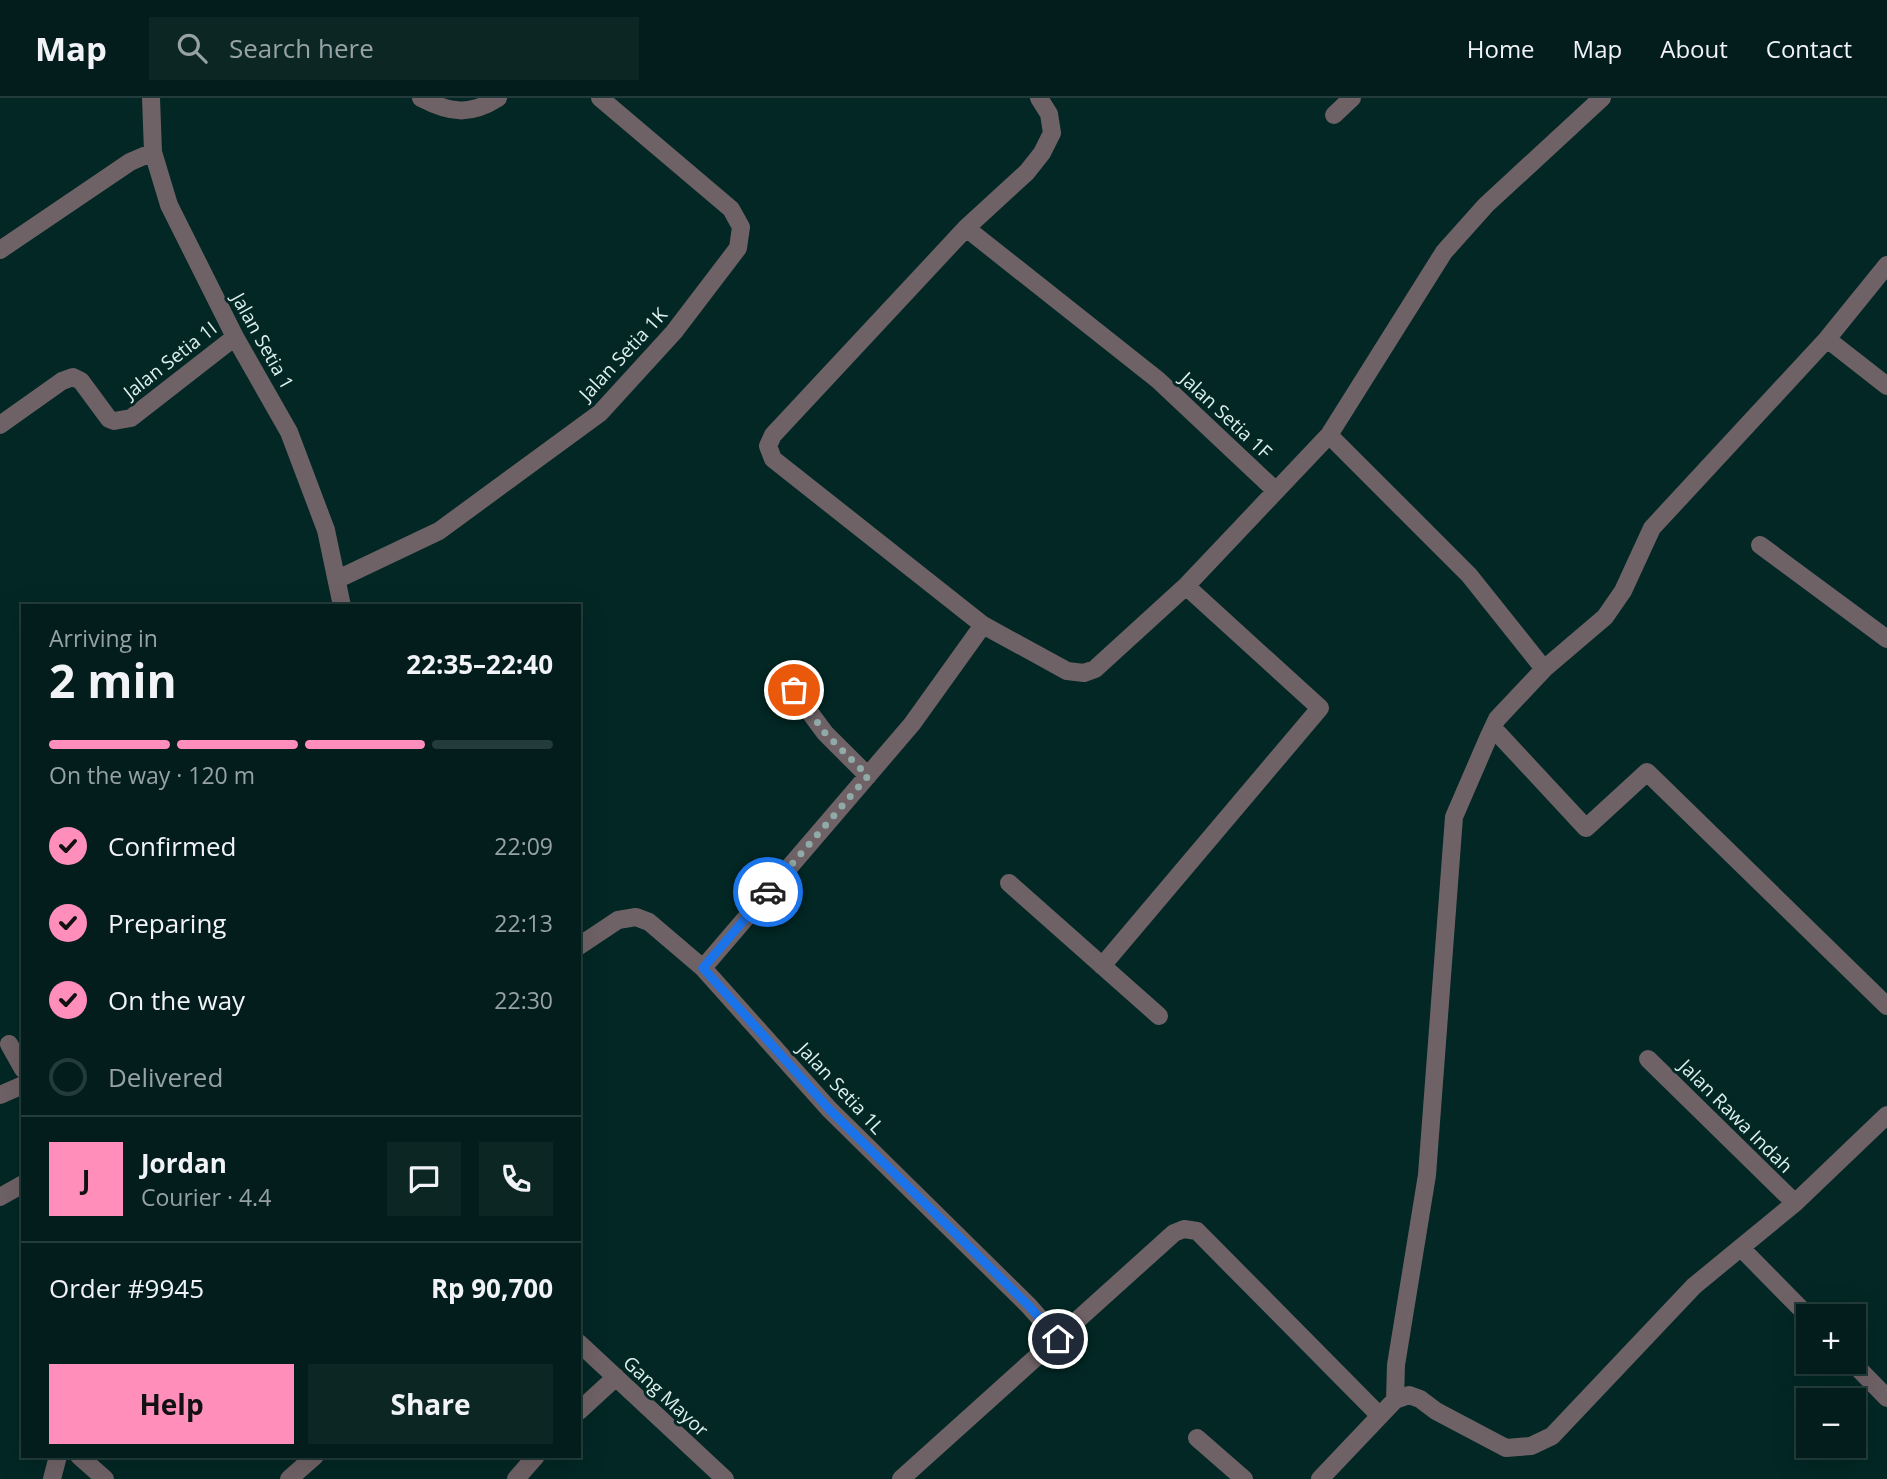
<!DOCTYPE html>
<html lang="en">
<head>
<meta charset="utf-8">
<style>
	body { margin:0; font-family:"Open Sans",sans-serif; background:#0c2624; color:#f1f3f6; height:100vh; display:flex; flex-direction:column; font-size:26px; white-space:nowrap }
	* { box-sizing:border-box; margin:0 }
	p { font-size:23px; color:#96a2a3 }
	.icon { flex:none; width:38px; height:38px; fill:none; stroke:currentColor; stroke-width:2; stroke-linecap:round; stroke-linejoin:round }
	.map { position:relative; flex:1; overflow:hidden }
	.side { position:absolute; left:21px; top:506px; width:560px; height:854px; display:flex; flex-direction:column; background:#021d1b; border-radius:0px; box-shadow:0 7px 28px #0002,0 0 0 2px #233b3a }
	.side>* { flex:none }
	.buttons { position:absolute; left:1796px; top:1206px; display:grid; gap:14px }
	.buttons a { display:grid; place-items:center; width:70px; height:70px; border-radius:0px; background:#021d1b; box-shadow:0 7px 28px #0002,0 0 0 2px #233b3a; font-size:35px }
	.pin { position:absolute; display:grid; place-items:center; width:60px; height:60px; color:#fff; margin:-30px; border:4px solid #fff; border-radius:50%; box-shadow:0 2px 7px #0007 }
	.courier { position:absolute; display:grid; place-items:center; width:70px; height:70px; margin:-35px; border:5px solid #1a73e8; border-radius:50%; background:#fff; color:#222; box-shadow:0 2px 9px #0007 }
	.summary em { font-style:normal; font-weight:700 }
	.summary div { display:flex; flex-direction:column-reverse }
	.summary { display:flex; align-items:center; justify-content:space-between; height:119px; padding:0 28px }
	h1 { font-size:46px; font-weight:700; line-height:52px }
	.bar { display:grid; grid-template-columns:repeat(4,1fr); gap:10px 7px; align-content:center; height:84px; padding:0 28px }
	.bar i { height:9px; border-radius:5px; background:#233b3a }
	.bar .current { background:#ff8eba }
	.bar p { grid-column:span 4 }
	.line { display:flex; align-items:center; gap:18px; padding:0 28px; border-top:2px solid #233b3a }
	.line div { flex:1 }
	.round { display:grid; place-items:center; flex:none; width:74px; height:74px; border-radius:0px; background:#0c2624 }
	ol { padding:0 28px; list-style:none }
	li { display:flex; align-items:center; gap:21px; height:77px }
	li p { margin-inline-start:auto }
	li .icon { padding:7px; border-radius:50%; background:#ff8eba; color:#111; stroke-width:4 }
	li:last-child { color:#96a2a3 }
	li i { width:38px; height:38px; border:4px solid #233b3a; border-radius:50% }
	.button { display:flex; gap:14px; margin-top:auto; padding:14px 28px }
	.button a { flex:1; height:80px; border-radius:0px; background:#ff8eba; color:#111; font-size:28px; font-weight:700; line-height:80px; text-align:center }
	.button a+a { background:#0c2624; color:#f1f3f6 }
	header { display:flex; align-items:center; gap:42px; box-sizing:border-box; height:98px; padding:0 35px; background:#021d1b; border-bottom:2px solid #233b3a }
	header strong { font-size:33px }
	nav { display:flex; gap:38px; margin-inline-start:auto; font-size:24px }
	.search { width:490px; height:63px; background:#0c2624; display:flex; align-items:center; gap:18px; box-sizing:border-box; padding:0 24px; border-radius:0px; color:#96a2a3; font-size:26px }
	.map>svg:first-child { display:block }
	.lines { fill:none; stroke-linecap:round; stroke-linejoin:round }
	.minor { stroke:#6f6266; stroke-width:18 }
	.done { stroke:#90aaa7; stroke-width:7; stroke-dasharray:0 12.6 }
	.route { stroke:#1a73e8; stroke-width:9 }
	.labels { text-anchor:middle; stroke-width:6; stroke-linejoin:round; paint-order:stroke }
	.street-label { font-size:19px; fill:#ddf0ed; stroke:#022724 }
</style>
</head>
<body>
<header>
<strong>Map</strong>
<div class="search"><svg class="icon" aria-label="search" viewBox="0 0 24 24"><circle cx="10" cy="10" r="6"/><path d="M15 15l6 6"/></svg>Search here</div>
<nav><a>Home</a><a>Map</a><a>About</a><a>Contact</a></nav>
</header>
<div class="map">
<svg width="1887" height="1381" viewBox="0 0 1887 1381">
	<rect width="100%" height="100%" fill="#022724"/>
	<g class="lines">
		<!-- minor -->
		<path class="minor" d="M 151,0 L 153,54 L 169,107 L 235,239 L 289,334 L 326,432 L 342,508
			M 421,0 C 450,15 470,18 498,0
			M 1039,0 L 1049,16 L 1052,35 L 1042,55 L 1027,74 L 966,130 L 773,337 L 768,348 L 773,361 L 983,527 L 1067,573 L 1084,575 L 1095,571 L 1186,488 L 1329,337 L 1444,154 L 1486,107 L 1602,0
			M 1334,17 L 1352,0
			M 966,130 L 1158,282 L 1276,393
			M 0,152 L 130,64 L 153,54
			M 1827,241 L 1887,288
			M 0,327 L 62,283 L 73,279 L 81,283 L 109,321 L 114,323 L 131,320 L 235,239
			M 1329,337 L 1469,477 L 1544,571
			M 1760,447 L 1887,541
			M 338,481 L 439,433 L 600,315 L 674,234 L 738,150 L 741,129 L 731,111 L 600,0
			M 783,578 L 825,635 L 868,678
			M 1493,630 L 1586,730 L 1647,674 L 1887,908
			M 1009,785 L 1159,918
			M 579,848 L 618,822 L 636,819 L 649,824 L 703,870 L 829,1011 L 1029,1208 L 1058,1241
			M 1102,868 L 1320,610 L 1186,488
			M 703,870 L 912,626 L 983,527
			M 9,946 L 23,971
			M 1648,961 L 1795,1105
			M 0,997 L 23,987
			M 0,1099 L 23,1086
			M 1741,1150 L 1808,1218
			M 579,1245 L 725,1381
			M 1852,1264 L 1887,1300
			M 1395,1302 L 1396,1267 L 1427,1077 L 1454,719 L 1489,638 L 1497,621 L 1544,571 L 1605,519 L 1623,493 L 1652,430 L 1827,241 L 1887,167
			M 579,1313 L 616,1279
			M 1197,1340 L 1244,1381
			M 79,1358 L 105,1381
			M 52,1381 L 58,1358
			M 289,1381 L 315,1358
			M 516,1381 L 536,1358
			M 901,1381 L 1174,1135 L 1184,1131 L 1197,1133 L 1380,1318
			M 1320,1381 L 1395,1302 L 1409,1297 L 1420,1301 L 1436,1313 L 1506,1350 L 1531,1348 L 1552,1338 L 1694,1188 L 1795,1105 L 1887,1017"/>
	</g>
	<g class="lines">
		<!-- done -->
		<path class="done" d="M 768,794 L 868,678 L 825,635 L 794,592"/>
		<!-- route -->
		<path class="route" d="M 768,794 L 703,870 L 829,1011 L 1029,1208 L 1058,1241"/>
	</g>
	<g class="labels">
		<!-- street labels -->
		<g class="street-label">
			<text transform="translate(263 243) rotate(61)" y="7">Jalan Setia 1</text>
			<text transform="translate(623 256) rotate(-47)" y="7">Jalan Setia 1K</text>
			<text transform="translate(170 262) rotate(-38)" y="7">Jalan Setia 1I</text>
			<text transform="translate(1226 317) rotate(43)" y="7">Jalan Setia 1F</text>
			<text transform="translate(841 990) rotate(47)" y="7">Jalan Setia 1L</text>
			<text transform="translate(1736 1018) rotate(45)" y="7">Jalan Rawa Indah</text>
			<text transform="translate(666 1298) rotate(43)" y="7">Gang Mayor</text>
		</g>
	</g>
</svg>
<div class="buttons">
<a>+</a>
<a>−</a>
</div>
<div class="pin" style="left:794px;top:592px;background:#ea580c"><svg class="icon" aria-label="bag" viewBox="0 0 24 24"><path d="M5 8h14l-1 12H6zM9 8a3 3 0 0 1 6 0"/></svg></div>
<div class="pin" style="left:1058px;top:1241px;background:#1f2937"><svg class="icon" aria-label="home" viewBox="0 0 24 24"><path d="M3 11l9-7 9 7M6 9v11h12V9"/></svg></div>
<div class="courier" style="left:768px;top:794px"><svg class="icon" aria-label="car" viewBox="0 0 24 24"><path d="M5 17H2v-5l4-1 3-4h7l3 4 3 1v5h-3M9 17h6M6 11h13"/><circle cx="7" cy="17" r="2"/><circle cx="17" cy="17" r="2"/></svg></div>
<section class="side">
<div class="summary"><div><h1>2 min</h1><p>Arriving in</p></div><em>22:35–22:40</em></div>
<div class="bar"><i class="current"></i><i class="current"></i><i class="current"></i><i></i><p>On the way · 120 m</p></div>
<ol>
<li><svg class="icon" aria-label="check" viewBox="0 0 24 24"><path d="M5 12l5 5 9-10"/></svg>Confirmed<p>22:09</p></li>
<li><svg class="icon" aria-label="check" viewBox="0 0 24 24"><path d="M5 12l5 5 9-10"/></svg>Preparing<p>22:13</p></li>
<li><svg class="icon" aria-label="check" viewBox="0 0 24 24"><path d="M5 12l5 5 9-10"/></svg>On the way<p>22:30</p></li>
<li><i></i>Delivered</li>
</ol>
<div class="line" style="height:126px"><b class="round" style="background:#ff8eba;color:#111">J</b><div><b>Jordan</b><p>Courier · 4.4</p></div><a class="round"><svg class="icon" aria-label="chat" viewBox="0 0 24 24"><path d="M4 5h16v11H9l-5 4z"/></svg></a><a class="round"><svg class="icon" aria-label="phone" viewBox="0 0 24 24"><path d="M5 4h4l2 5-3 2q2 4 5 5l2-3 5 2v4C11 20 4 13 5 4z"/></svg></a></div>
<div class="line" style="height:91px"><div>Order #9945</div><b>Rp 90,700</b></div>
<div class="button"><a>Help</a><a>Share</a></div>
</section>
</div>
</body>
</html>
